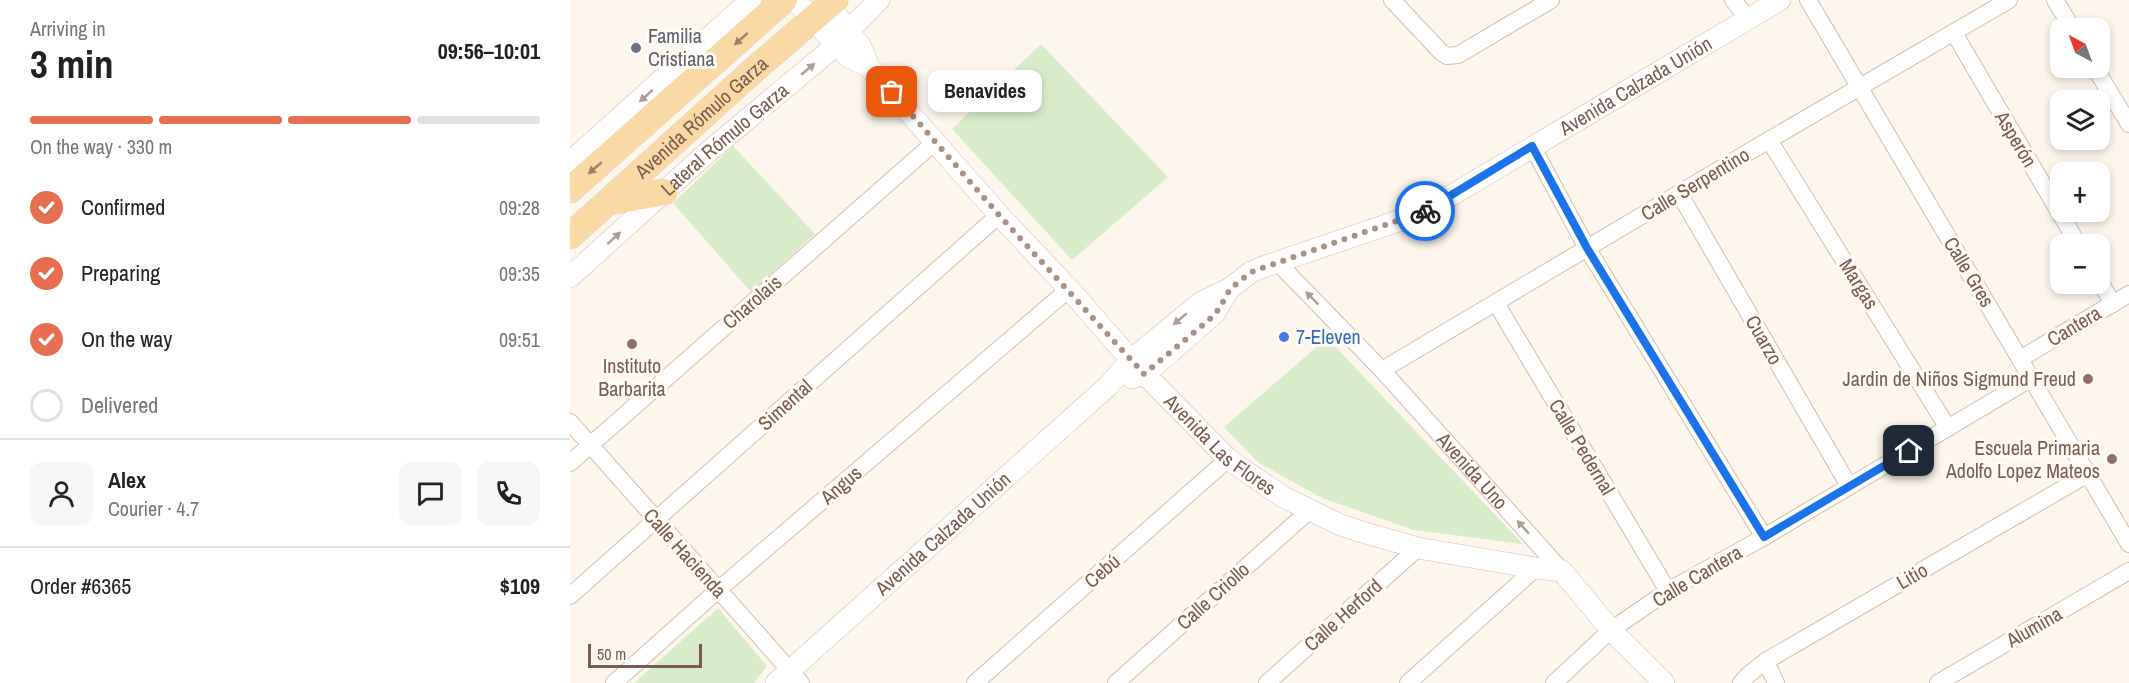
<!DOCTYPE html>
<html lang="en">
<head>
<meta charset="utf-8">
<style>
	body { margin:0; font-family:"Archivo Narrow",sans-serif; background:#f6f6f6; color:#222; height:100vh; display:flex; flex-direction:column; font-size:22px; white-space:nowrap }
	* { box-sizing:border-box; margin:0 }
	p { font-size:20px; color:#767676 }
	.icon { flex:none; width:33px; height:33px; fill:none; stroke:currentColor; stroke-width:2; stroke-linecap:round; stroke-linejoin:round }
	.map { position:relative; flex:1; overflow:hidden }
	.drawer { display:flex; flex-direction:column; background:#fff; width:570px }
	.drawer>* { flex:none }
	.needle { width:39px; rotate:319deg }
	.fabs { position:absolute; left:1480px; top:18px; display:grid; gap:12px }
	.fabs a { display:grid; place-items:center; width:60px; height:60px; border-radius:12px; background:#fff; box-shadow:0 3px 9px #0003; font-size:30px }
	.scale { position:absolute; left:18px; bottom:15px; width:114px; box-sizing:border-box; padding-left:6px; border:3px solid #7a5c4d; border-top:0; font-size:16px; line-height:21px; white-space:nowrap; color:#7a5c4d; -webkit-text-stroke:4px #fffaf3; paint-order:stroke }
	.pin { position:absolute; display:grid; place-items:center; width:51px; height:51px; color:#fff; margin:-26px; border-radius:12px; box-shadow:0 3px 9px #0006 }
	.courier { position:absolute; display:grid; place-items:center; width:60px; height:60px; margin:-30px; border:4px solid #1a73e8; border-radius:50%; background:#fff; color:#222; box-shadow:0 2px 8px #0007 }
	.bubble { position:absolute; height:42px; border-radius:12px; background:#fff; box-shadow:0 3px 9px #0003; font-size:20px; font-weight:700; line-height:42px; text-align:center }
	.headline em { font-style:normal; font-weight:700 }
	.headline div { display:flex; flex-direction:column-reverse }
	.headline { display:flex; align-items:center; justify-content:space-between; height:102px; padding:0 30px }
	h1 { font-size:39px; font-weight:700; line-height:45px }
	.bar { display:grid; grid-template-columns:repeat(4,1fr); gap:9px 6px; align-content:center; height:72px; padding:0 30px }
	.bar i { height:8px; border-radius:4px; background:#e0e0e0 }
	.bar .current { background:#e76f51 }
	.bar p { grid-column:span 4 }
	.line { display:flex; align-items:center; gap:15px; padding:0 30px; border-top:2px solid #e0e0e0 }
	.line div { flex:1 }
	.round { display:grid; place-items:center; flex:none; width:63px; height:63px; border-radius:12px; background:#f6f6f6 }
	ol { padding:0 30px; list-style:none }
	li { display:flex; align-items:center; gap:18px; height:66px }
	li p { margin-inline-start:auto }
	li .icon { padding:6px; border-radius:50%; background:#e76f51; color:#fff; stroke-width:4 }
	li:last-child { color:#767676 }
	li i { width:33px; height:33px; border:3px solid #e0e0e0; border-radius:50% }
	main { display:flex; flex:1; min-height:0 }
	.map>svg:first-child { display:block }
	.green { fill:#d8ecc9 }
	.lines { fill:none; stroke-linecap:round; stroke-linejoin:round }
	.minor-casing { stroke:#d1beb0; stroke-width:18 }
	.tertiary-casing { stroke:#d1beb0; stroke-width:22 }
	.primary-casing { stroke:#dad1cd; stroke-width:27 }
	.minor { stroke:#fff; stroke-width:16 }
	.tertiary { stroke:#fff; stroke-width:21 }
	.primary { stroke:#fbd9a5; stroke-width:26 }
	.oneway { fill:#a18267 }
	.oneway2 { fill:#af9d94 }
	.done { stroke:#a89285; stroke-width:6; stroke-dasharray:0 10.8 }
	.route { stroke:#1a73e8; stroke-width:8 }
	.worship-dot { fill:#6b7280; stroke:#fffaf3; stroke-width:2 }
	.shop-dot { fill:#3f7fe0; stroke:#fffaf3; stroke-width:2 }
	.education-dot { fill:#8d6e63; stroke:#fffaf3; stroke-width:2 }
	.labels { text-anchor:middle; stroke-width:6; stroke-linejoin:round; paint-order:stroke }
	.worship-label { font-size:20px; fill:#5b616d; stroke:#fffaf3; text-anchor:start }
	.street-label { font-size:20px; fill:#7a5c4d; stroke:#fffaf3 }
	.shop-label { font-size:20px; fill:#366cbe; stroke:#fffaf3; text-anchor:start }
	.education-label { font-size:20px; fill:#785e54; stroke:#fffaf3; text-anchor:end }
</style>
</head>
<body>
<main>
<section class="drawer">
<div class="headline"><div><h1>3 min</h1><p>Arriving in</p></div><em>09:56–10:01</em></div>
<div class="bar"><i class="current"></i><i class="current"></i><i class="current"></i><i></i><p>On the way · 330 m</p></div>
<ol>
<li><svg class="icon" aria-label="check" viewBox="0 0 24 24"><path d="M5 12l5 5 9-10"/></svg>Confirmed<p>09:28</p></li>
<li><svg class="icon" aria-label="check" viewBox="0 0 24 24"><path d="M5 12l5 5 9-10"/></svg>Preparing<p>09:35</p></li>
<li><svg class="icon" aria-label="check" viewBox="0 0 24 24"><path d="M5 12l5 5 9-10"/></svg>On the way<p>09:51</p></li>
<li><i></i>Delivered</li>
</ol>
<div class="line" style="height:108px"><a class="round"><svg class="icon" aria-label="person" viewBox="0 0 24 24"><circle cx="12" cy="8" r="4"/><path d="M4 21q1-7 8-7t8 7"/></svg></a><div><b>Alex</b><p>Courier · 4.7</p></div><a class="round"><svg class="icon" aria-label="chat" viewBox="0 0 24 24"><path d="M4 5h16v11H9l-5 4z"/></svg></a><a class="round"><svg class="icon" aria-label="phone" viewBox="0 0 24 24"><path d="M5 4h4l2 5-3 2q2 4 5 5l2-3 5 2v4C11 20 4 13 5 4z"/></svg></a></div>
<div class="line" style="height:78px"><div>Order #6365</div><b>$109</b></div>
</section>
<div class="map">
<svg width="1559" height="683" viewBox="0 0 1559 683">
	<rect width="100%" height="100%" fill="#fdf6ec"/>
	<!-- green -->
	<path class="green" d="M 471,44 L 598,177 L 502,260 L 382,129 Z
		M 163,146 L 245,234 L 181,292 L 103,203 Z
		M 757,338 L 953,544 L 844,530 L 752,498 L 689,463 L 654,427 Z
		M 148,608 L 197,666 L 184,683 L 64,683 Z"/>
	<g class="lines">
		<defs>
			<g id="minor">
				<path d="M 822,0 L 871,52 L 877,56 L 888,55 L 981,0"/>
				<path d="M 1163,0 L 1178,19"/>
				<path d="M 1238,0 L 1559,544"/>
				<path d="M 1485,0 L 1502,28"/>
				<path d="M 1384,33 L 1508,244"/>
				<path d="M 1525,68 L 1559,124"/>
				<path d="M 1199,140 L 1378,428"/>
				<path d="M 962,146 L 1017,248 L 1194,537"/>
				<path d="M 1109,193 L 1279,486"/>
				<path id="s1" d="M 707,262 L 812,370 L 992,571"/>
				<path d="M 1530,282 L 1543,304"/>
				<path d="M 926,303 L 1098,591"/>
				<path d="M 1450,359 L 1559,294"/>
				<path d="M 812,370 L 1199,140 L 1439,0"/>
				<path d="M 0,422 L 231,683"/>
				<path d="M 0,463 L 365,142"/>
				<path d="M 0,596 L 429,215"/>
				<path d="M 1196,661 L 1206,683"/>
				<path d="M 44,683 L 148,590 L 499,289"/>
				<path d="M 405,683 L 658,459"/>
				<path d="M 546,683 L 740,510"/>
				<path d="M 697,683 L 848,548"/>
				<path d="M 838,683 L 966,568"/>
				<path d="M 984,683 L 1041,630 L 1098,591 L 1194,537 L 1462,378"/>
				<path d="M 1171,683 L 1178,675 L 1196,661 L 1518,474"/>
				<path d="M 1368,683 L 1559,571"/>
			</g>
			<g id="tertiary">
				<path d="M 225,0 L 277,56 L 299,67"/>
				<path id="s2" d="M 255,0 L 291,47 L 299,67 L 429,215 L 499,289 L 561,360 L 658,459 L 713,497 L 771,525 L 792,532 L 848,548 L 966,568 L 992,571 L 1041,630 L 1094,683"/>
				<path d="M 0,162 L 181,0"/>
				<path id="s3" d="M 0,277 L 138,152 L 258,52 L 309,0"/>
				<path d="M 562,378 L 575,374 L 644,314 L 659,289"/>
				<path id="s4" d="M 206,683 L 538,386 L 561,360 L 630,303 L 659,289 L 681,272 L 693,267 L 840,217 L 860,208 L 1210,0"/>
			</g>
			<g id="primary">
				<path d="M 0,190 L 214,0"/>
				<path d="M 39,202 L 94,192"/>
				<path id="s5" d="M 0,236 L 185,69 L 265,0"/>
			</g>
		</defs>
		<!-- minor casing -->
		<use href="#minor" class="minor-casing"/>
		<!-- tertiary casing -->
		<use href="#tertiary" class="tertiary-casing"/>
		<!-- primary casing -->
		<use href="#primary" class="primary-casing"/>
		<!-- minor -->
		<use href="#minor" class="minor"/>
		<!-- tertiary -->
		<use href="#tertiary" class="tertiary"/>
		<!-- primary -->
		<use href="#primary" class="primary"/>
	</g>
	<!-- one-way arrows -->
	<defs><path id="oneway-solid" d="M-6-.8H1V-3.2L6.5 0L1 3.2V.8H-6Z" transform="scale(1.5)"/></defs>
	<g class="oneway">
		<use href="#oneway-solid" transform="translate(171 39) rotate(138)"/>
		<use href="#oneway-solid" transform="translate(25 168) rotate(139)"/>
	</g>
	<g class="oneway2">
		<use href="#oneway-solid" transform="translate(238 69) rotate(-40)"/>
		<use href="#oneway-solid" transform="translate(76 96) rotate(138)"/>
		<use href="#oneway-solid" transform="translate(44 238) rotate(-42)"/>
		<use href="#oneway-solid" transform="translate(742 298) rotate(-134)"/>
		<use href="#oneway-solid" transform="translate(610 319) rotate(140)"/>
		<use href="#oneway-solid" transform="translate(953 527) rotate(-132)"/>
	</g>
	<g class="lines">
		<!-- done -->
		<path class="done" d="M 322,92 L 429,215 L 574,374 L 639,320 L 649,309 L 660,289 L 681,272 L 855,211"/>
		<!-- route -->
		<path class="route" d="M 855,211 L 962,146 L 1017,248 L 1194,537 L 1339,451"/>
	</g>
	<!-- markers -->
	<circle class="worship-dot" cx="66" cy="48" r="6"/>
	<circle class="shop-dot" cx="714" cy="337" r="6"/>
	<g class="education-dot">
		<circle cx="62" cy="344" r="6"/>
		<circle cx="1518" cy="379" r="6"/>
		<circle cx="1542" cy="459" r="6"/>
	</g>
	<g class="labels">
		<!-- worship labels -->
		<g class="worship-label">
			<text x="78" y="43">Familia<tspan x="78" dy="23">Cristiana</tspan></text>
		</g>
		<!-- street labels -->
		<g class="street-label">
			<text dy="7" stroke="none"><textPath href="#s4" startOffset="1059">Avenida Calzada Unión</textPath></text>
			<text dy="7" stroke="none"><textPath href="#s5" startOffset="177">Avenida Rómulo Garza</textPath></text>
			<text transform="translate(1446 139) rotate(59)" y="7">Asperón</text>
			<text dy="7" stroke="none"><textPath href="#s3" startOffset="207">Lateral Rómulo Garza</textPath></text>
			<text transform="translate(1125 184) rotate(-31)" y="7">Calle Serpentino</text>
			<text transform="translate(1399 272) rotate(59)" y="7">Calle Gres</text>
			<text transform="translate(1289 284) rotate(58)" y="7">Margas</text>
			<text transform="translate(182 302) rotate(-41)" y="7">Charolais</text>
			<text transform="translate(1504 326) rotate(-31)" y="7">Cantera</text>
			<text transform="translate(1194 340) rotate(60)" y="7">Cuarzo</text>
			<text transform="translate(215 405) rotate(-42)" y="7">Simental</text>
			<text dy="7" stroke="none"><textPath href="#s2" startOffset="597">Avenida Las Flores</textPath></text>
			<text transform="translate(1012 447) rotate(59)" y="7">Calle Pedernal</text>
			<text dy="7" stroke="none"><textPath href="#s1" startOffset="286">Avenida Uno</textPath></text>
			<text transform="translate(271 485) rotate(-41)" y="7">Angus</text>
			<text dy="7" stroke="none"><textPath href="#s4" startOffset="224">Avenida Calzada Unión</textPath></text>
			<text transform="translate(115 553) rotate(48)" y="7">Calle Hacienda</text>
			<text transform="translate(532 571) rotate(-41)" y="7">Cebú</text>
			<text transform="translate(1127 576) rotate(-31)" y="7">Calle Cantera</text>
			<text transform="translate(1342 576) rotate(-30)" y="7">Litio</text>
			<text transform="translate(643 596) rotate(-42)" y="7">Calle Criollo</text>
			<text transform="translate(773 615) rotate(-42)" y="7">Calle Herford</text>
			<text transform="translate(1464 627) rotate(-30)" y="7">Alumina</text>
		</g>
		<!-- shop labels -->
		<g class="shop-label">
			<text x="726" y="344">7-Eleven</text>
		</g>
		<!-- education labels -->
		<g class="education-label">
			<text x="62" y="373" text-anchor="middle">Instituto<tspan x="62" dy="23">Barbarita</tspan></text>
			<text x="1506" y="386">Jardin de Niños Sigmund Freud</text>
			<text x="1530" y="455">Escuela Primaria<tspan x="1530" dy="23">Adolfo Lopez Mateos</tspan></text>
		</g>
	</g>
</svg>
<div class="fabs">
<a><svg class="needle" viewBox="-14 -14 28 28"><path d="M0-13l5 13h-10z" fill="#e53935"/><path d="M0 13l5-13h-10z" fill="#767676"/></svg></a>
<a><svg class="icon" aria-label="layers" viewBox="0 0 24 24"><path d="M12 4l9 5-9 5-9-5zM3 14l9 5 9-5"/></svg></a>
<a>+</a>
<a>−</a>
</div>
<div class="scale">50 m</div>
<div class="pin" style="left:322px;top:92px;background:#ea580c"><svg class="icon" aria-label="bag" viewBox="0 0 24 24"><path d="M5 8h14l-1 12H6zM9 8a3 3 0 0 1 6 0"/></svg></div>
<div class="pin" style="left:1339px;top:451px;background:#1f2937"><svg class="icon" aria-label="home" viewBox="0 0 24 24"><path d="M3 11l9-7 9 7M6 9v11h12V9"/></svg></div>
<div class="courier" style="left:855px;top:211px"><svg class="icon" aria-label="bike" viewBox="0 0 24 24"><circle cx="6" cy="16" r="4"/><circle cx="18" cy="16" r="4"/><path d="M6 16l4-8h5l3 8M10 8l3 8H6M13 5h3"/></svg></div>
<div class="bubble" style="left:358px;top:70px;width:114px">Benavides</div>
</div>
</main>
</body>
</html>
